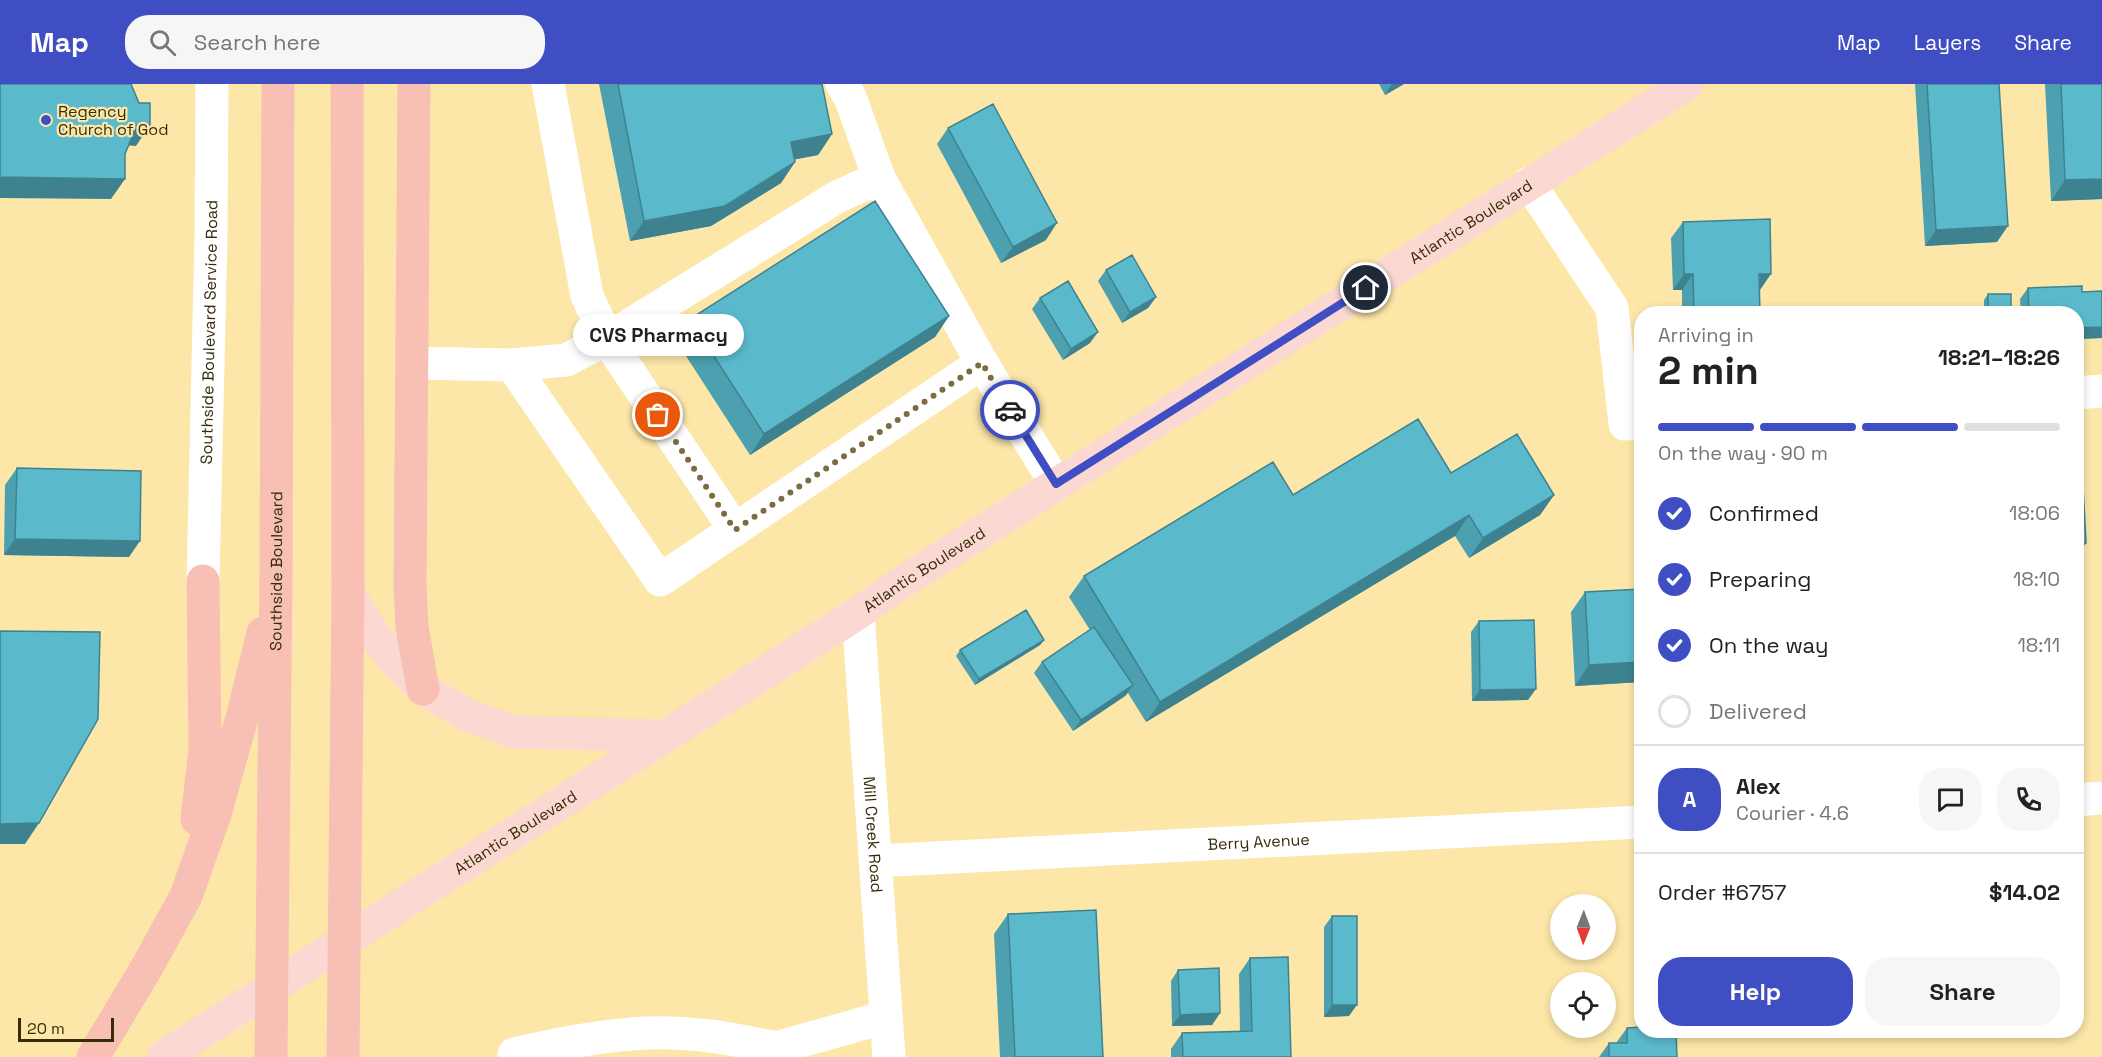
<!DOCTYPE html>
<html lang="en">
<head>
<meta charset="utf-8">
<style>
	body { margin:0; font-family:"Space Grotesk",sans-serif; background:#f6f6f6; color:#222; height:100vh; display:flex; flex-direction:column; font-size:22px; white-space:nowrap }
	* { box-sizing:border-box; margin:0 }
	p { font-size:20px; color:#767676 }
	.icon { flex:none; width:33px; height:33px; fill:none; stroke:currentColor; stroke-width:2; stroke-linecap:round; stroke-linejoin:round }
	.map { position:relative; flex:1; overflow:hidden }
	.drawer { position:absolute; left:1634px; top:222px; width:450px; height:732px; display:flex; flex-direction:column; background:#fff; border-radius:24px; box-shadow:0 3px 9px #0003 }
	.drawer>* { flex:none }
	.needle { width:39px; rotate:181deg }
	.controls { position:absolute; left:1550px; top:810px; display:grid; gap:12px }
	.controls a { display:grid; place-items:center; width:66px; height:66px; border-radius:50%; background:#fff; box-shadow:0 3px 9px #0003; font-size:30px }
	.scale { position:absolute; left:18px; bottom:15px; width:96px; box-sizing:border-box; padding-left:6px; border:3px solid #372c0a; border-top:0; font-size:16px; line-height:21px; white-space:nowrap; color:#372c0a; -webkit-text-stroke:4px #fce7a8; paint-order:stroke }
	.pin { position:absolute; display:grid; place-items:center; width:51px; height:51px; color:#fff; margin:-26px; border:3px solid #fff; border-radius:50%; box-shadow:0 2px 6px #0007 }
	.courier { position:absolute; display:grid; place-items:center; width:60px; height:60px; margin:-30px; border:4px solid #3f4fc3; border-radius:50%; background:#fff; color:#222; box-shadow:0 2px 8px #0007 }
	.bubble { position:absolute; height:42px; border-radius:21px; background:#fff; box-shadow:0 3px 9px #0003; font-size:20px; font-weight:800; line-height:42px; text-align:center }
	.headline em { font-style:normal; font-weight:800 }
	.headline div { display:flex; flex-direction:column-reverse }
	.headline { display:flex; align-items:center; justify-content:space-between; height:102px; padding:0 24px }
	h1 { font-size:39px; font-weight:800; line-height:45px }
	.bar { display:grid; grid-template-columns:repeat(4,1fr); gap:9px 6px; align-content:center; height:72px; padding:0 24px }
	.bar i { height:8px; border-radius:4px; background:#e0e0e0 }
	.bar .on { background:#3f4fc3 }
	.bar p { grid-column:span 4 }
	.line { display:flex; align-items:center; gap:15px; padding:0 24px; border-top:2px solid #e0e0e0 }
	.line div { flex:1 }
	.round { display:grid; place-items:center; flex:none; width:63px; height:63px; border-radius:24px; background:#f6f6f6 }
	ol { padding:0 24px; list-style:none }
	li { display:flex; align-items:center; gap:18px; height:66px }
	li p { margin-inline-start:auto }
	li .icon { padding:6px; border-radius:50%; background:#3f4fc3; color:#fff; stroke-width:4 }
	li:last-child { color:#767676 }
	li i { width:33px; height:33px; border:3px solid #e0e0e0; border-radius:50% }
	.primary-button { display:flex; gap:12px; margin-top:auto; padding:12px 24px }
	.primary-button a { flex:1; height:69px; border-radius:24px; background:#3f4fc3; color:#fff; font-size:24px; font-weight:800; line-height:69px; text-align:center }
	.primary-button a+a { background:#f6f6f6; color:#222 }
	header { display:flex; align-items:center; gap:36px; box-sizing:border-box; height:84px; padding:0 30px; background:#3f4fc3; color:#fff }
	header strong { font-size:28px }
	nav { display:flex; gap:33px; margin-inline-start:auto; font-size:21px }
	.search { width:420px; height:54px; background:#f6f6f6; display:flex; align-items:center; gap:15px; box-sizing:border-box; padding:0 21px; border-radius:24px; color:#767676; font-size:22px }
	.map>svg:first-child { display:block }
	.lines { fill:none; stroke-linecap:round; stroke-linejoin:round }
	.minor { stroke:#fff; stroke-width:33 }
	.major { stroke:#fbd9d2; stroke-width:33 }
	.highway { stroke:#f8c0b4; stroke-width:33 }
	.wall { fill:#4da0af }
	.shaded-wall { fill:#3f828f }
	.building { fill:#5abacc; stroke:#3f828f; stroke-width:1.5 }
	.done { stroke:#7c6d41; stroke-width:6; stroke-dasharray:0 10.8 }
	.route { stroke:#3f4fc3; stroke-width:8 }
	.poi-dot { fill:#3f4fc3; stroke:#fce7a8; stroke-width:2 }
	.labels { text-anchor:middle; stroke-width:4.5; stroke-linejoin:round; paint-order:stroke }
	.poi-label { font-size:16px; fill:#372c0a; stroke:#fce7a8; text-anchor:start }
	.street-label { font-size:16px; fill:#372c0a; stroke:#fce7a8 }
</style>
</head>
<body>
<header>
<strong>Map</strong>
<div class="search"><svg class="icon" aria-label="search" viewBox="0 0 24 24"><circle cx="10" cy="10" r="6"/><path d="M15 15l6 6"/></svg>Search here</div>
<nav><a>Map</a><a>Layers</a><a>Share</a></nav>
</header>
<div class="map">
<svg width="2102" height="973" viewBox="0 0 2102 973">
	<rect width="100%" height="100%" fill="#fce7a8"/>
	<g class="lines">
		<!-- minor -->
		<g class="minor">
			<path d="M 548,0 L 587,212 L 607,255 L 735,446"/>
			<path d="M 842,0 L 850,13 L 879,94"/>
			<path d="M 1529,99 L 1612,224 L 1625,340 L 1641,339"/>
			<path d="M 412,279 L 512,281 L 566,276 L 607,255 L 837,113 L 879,94 L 982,279"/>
			<path d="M 512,281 L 660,496 L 982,279 L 1056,400"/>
			<path d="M 2076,309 L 2102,307"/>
			<path id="s1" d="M 203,497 L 211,151 L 212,0"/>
			<path id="s2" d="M 858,529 L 889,973"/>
			<path d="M 2076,716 L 2102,714"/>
			<path id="s3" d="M 875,777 L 1641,738"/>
			<path d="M 776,964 L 886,933"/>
			<path d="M 514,973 L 514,970 C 558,960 602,951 647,949 C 691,947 734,955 776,964 L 777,973"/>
		</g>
		<!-- major -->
		<g class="major">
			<path d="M 348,508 L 373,549 L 393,575 L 423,605 L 465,630 L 514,648 L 666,652"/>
			<path id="s4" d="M 163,973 L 858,529 L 901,499 L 1687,0"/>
		</g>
		<!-- highway -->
		<g class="highway">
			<path d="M 414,0 L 410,501 L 412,543 L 423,605"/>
			<path d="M 197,735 L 205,665 L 203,497"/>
			<path d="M 93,973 L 147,883 L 186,812 L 215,730 L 243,630 L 263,549"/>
			<path id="s5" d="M 271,973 L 276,492 L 278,0"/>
			<path d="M 343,973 L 348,508 L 347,0"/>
		</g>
	</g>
	<!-- wall -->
	<path class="wall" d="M 599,0 L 822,0 L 832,50 L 818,71 L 795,75 L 795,78 L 781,99 L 711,142 L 630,157 Z
		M 1379,0 L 1404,0 L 1385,11 Z
		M 1915,0 L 1999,0 L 1997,158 L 1925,162 Z
		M 2045,0 L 2102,0 L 2102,115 L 2051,117 Z
		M 948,44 L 1046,156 L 1001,179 L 937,60 Z
		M 1683,138 L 1759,206 L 1760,230 L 1682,230 L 1682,206 L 1673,206 L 1671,154 Z
		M 1106,186 L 1156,213 L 1148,224 L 1122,239 L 1098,197 Z
		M 2028,204 L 2082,208 L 2102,254 L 2076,255 L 2076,230 L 2021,230 L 2020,215 Z
		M 1988,210 L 2011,230 L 1984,230 L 1984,216 Z
		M 1040,214 L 1090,259 L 1063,276 L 1032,225 Z
		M 949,232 L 935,253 L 750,371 L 675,255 L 690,235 Z
		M 17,384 L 129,473 L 4,471 L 5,401 Z
		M 1451,389 L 1554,411 L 1540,431 L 1469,474 L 1455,452 L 1146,638 L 1128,609 L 1125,612 L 1073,647 L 1034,589 L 1042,578 L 1090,546 L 1069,513 L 1084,492 L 1293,411 Z
		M 1641,505 L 1641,598 L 1575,602 L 1571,528 L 1585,508 Z
		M 1479,537 L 1528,616 L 1472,617 L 1471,548 Z
		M 1044,556 L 1040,561 L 975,601 L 956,572 L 960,566 Z
		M 1008,830 L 1103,973 L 1000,973 L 994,850 Z
		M 1332,832 L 1349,932 L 1324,933 L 1324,843 Z
		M 1250,874 L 1291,973 L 1171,973 L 1171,965 L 1182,949 L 1240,948 L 1239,890 Z
		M 1178,886 L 1220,929 L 1212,941 L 1172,942 L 1171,897 Z
		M 1627,944 L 1677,973 L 1599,973 L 1609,959 L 1616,959 Z"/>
	<!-- shaded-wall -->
	<path class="shaded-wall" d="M 1392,0 L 1404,0 L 1385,11 Z
		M 137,41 L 150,41 L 136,62 L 123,61 Z
		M 832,50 L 818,71 L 777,79 L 791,58 Z
		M 795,78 L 781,99 L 711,142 L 630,157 L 644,137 Z
		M 0,93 L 125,95 L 111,115 L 0,114 Z
		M 2102,95 L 2102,115 L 2051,117 L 2065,96 Z
		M 1057,139 L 1046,156 L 1001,179 L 1013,163 Z
		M 2008,142 L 1997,158 L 1925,162 L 1936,146 Z
		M 1684,190 L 1693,190 L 1682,206 L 1673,206 Z
		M 1759,190 L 1771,190 L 1760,206 Z
		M 1156,213 L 1148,224 L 1122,239 L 1130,228 Z
		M 949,232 L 935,253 L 750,371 L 764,350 Z
		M 2102,243 L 2102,254 L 2076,255 L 2076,244 Z
		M 1098,248 L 1090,259 L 1063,276 L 1071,265 Z
		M 1554,411 L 1540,431 L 1469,474 L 1483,454 Z
		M 1469,431 L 1455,452 L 1146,638 L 1160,618 Z
		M 15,455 L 140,457 L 129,473 L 4,471 Z
		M 2076,459 L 2086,459 L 2076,473 Z
		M 1044,556 L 1040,561 L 975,601 L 979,595 Z
		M 1641,578 L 1641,598 L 1575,602 L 1589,581 Z
		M 1133,601 L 1125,612 L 1073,647 L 1081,636 Z
		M 1536,605 L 1528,616 L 1472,617 L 1480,606 Z
		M 39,739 L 25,760 L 0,760 L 0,740 Z
		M 1332,921 L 1357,921 L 1349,932 L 1324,933 Z
		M 1220,929 L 1212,941 L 1172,942 L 1180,931 Z"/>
	<!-- building -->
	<path class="building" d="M 0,0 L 131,0 L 139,19 L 150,19 L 150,41 L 137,41 L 125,70 L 125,95 L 0,93 Z
		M 618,0 L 822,0 L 832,50 L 791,58 L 795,78 L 725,122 L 644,137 Z
		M 1927,0 L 1999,0 L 2008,142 L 1936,146 Z
		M 2061,0 L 2102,0 L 2102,95 L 2065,96 Z
		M 993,20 L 1057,139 L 1013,163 L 948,44 Z
		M 875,117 L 949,232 L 764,350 L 690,235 Z
		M 1770,135 L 1771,190 L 1759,190 L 1760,230 L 1694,230 L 1693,190 L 1684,190 L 1683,138 Z
		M 1132,171 L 1156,213 L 1130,228 L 1106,186 Z
		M 1068,197 L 1098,248 L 1071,265 L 1040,214 Z
		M 2082,202 L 2082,208 L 2102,207 L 2102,243 L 2076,244 L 2076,230 L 2029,230 L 2028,204 Z
		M 1988,210 L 2011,210 L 2011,230 L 1988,230 Z
		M 1418,335 L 1451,389 L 1517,350 L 1554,411 L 1483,454 L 1469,431 L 1160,618 L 1084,492 L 1273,378 L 1293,411 Z
		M 17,384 L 141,387 L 140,457 L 15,455 Z
		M 2082,384 L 2086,459 L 2076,459 L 2076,385 Z
		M 1641,505 L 1641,578 L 1589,581 L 1585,508 Z
		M 1026,526 L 1044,556 L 979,595 L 960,566 Z
		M 1534,536 L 1536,605 L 1480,606 L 1479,537 Z
		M 1094,543 L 1133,601 L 1081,636 L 1042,578 Z
		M 0,547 L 100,548 L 98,635 L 39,739 L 0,740 Z
		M 1096,826 L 1103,973 L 1015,973 L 1008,830 Z
		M 1332,832 L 1357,832 L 1357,921 L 1332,921 Z
		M 1288,873 L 1291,973 L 1183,973 L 1182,949 L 1252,947 L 1250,874 Z
		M 1219,884 L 1220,929 L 1180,931 L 1178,886 Z
		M 1641,943 L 1641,946 L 1676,946 L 1677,973 L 1609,973 L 1609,959 L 1627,959 L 1627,944 Z"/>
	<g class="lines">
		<!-- done -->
		<path class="done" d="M 658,331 L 735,446 L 982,279 L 1010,326"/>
		<!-- route -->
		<path class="route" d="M 1010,326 L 1056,400 L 1366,204"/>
	</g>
	<!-- markers -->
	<circle class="poi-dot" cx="46" cy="36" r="6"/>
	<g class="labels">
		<!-- poi labels -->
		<g class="poi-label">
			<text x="58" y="33">Regency<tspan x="58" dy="18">Church of God</tspan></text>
		</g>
		<!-- street labels -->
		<g class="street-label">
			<text dy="6" stroke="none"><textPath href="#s4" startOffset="1552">Atlantic Boulevard</textPath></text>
			<text dy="6" stroke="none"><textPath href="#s1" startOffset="249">Southside Boulevard Service Road</textPath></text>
			<text dy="6" stroke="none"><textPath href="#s4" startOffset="904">Atlantic Boulevard</textPath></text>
			<text dy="6" stroke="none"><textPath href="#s5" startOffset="486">Southside Boulevard</textPath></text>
			<text dy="6" stroke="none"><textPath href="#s4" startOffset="418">Atlantic Boulevard</textPath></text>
			<text dy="6" stroke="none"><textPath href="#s2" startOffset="222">Mill Creek Road</textPath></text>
			<text dy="6" stroke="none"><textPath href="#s3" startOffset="384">Berry Avenue</textPath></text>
		</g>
	</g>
</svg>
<div class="controls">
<a><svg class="needle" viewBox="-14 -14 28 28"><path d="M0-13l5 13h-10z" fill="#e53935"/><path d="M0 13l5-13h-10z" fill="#767676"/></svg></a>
<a><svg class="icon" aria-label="locate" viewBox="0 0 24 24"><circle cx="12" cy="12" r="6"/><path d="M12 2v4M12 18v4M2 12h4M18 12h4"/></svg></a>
</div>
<div class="scale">20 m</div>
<div class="pin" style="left:658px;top:331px;background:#ea580c"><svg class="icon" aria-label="bag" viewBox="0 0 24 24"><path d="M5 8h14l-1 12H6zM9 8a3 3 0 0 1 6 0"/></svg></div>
<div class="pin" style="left:1366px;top:204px;background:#1f2937"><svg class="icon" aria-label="home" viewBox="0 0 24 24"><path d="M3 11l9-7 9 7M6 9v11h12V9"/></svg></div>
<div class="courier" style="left:1010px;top:326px"><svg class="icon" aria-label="car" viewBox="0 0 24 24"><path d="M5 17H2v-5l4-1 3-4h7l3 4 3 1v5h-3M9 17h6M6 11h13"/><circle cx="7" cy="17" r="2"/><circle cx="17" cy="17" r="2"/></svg></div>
<div class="bubble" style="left:573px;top:230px;width:171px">CVS Pharmacy</div>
<section class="drawer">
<div class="headline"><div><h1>2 min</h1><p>Arriving in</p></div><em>18:21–18:26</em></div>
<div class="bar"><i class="on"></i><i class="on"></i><i class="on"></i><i></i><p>On the way · 90 m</p></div>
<ol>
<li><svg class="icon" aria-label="check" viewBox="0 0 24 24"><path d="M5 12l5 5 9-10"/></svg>Confirmed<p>18:06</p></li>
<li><svg class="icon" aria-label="check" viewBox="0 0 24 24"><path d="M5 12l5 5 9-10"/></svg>Preparing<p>18:10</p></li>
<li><svg class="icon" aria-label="check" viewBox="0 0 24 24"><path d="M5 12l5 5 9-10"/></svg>On the way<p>18:11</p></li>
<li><i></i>Delivered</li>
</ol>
<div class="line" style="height:108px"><b class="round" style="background:#3f4fc3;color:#fff">A</b><div><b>Alex</b><p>Courier · 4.6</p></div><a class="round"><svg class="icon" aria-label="chat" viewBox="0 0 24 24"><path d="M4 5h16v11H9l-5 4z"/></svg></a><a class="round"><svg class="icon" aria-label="phone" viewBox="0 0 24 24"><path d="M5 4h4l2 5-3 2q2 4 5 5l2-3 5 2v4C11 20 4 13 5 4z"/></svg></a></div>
<div class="line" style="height:78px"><div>Order #6757</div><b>$14.02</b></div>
<div class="primary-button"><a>Help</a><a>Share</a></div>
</section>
</div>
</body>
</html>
